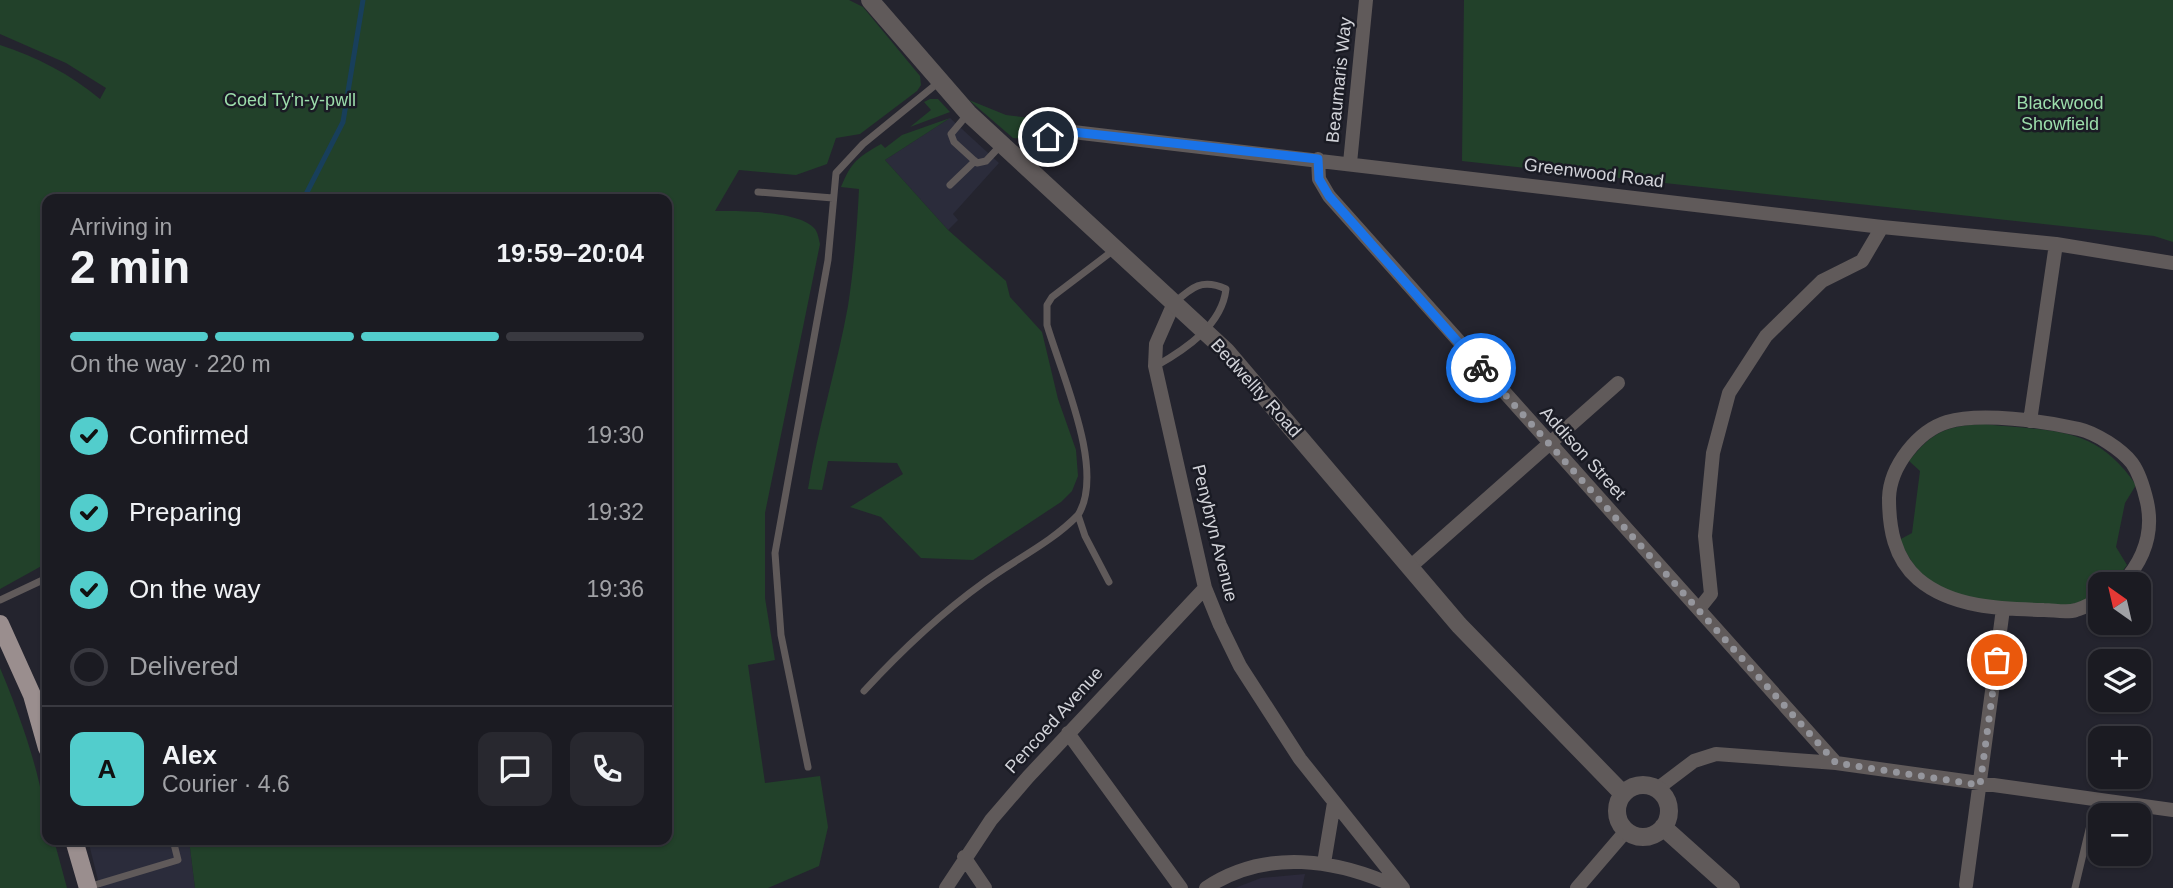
<!DOCTYPE html>
<html lang="en">
<head>
<meta charset="utf-8">
<style>
	body { margin:0; font-family:Helvetica,sans-serif; background:#28282f; color:#f1f3f6; height:100vh; display:flex; flex-direction:column; font-size:26px; white-space:nowrap }
	* { box-sizing:border-box; margin:0 }
	p { font-size:23px; color:#a0a1a5 }
	.icon { flex:none; width:38px; height:38px; fill:none; stroke:currentColor; stroke-width:2; stroke-linecap:round; stroke-linejoin:round }
	.map { position:relative; flex:1; overflow:hidden }
	.panel { position:absolute; left:42px; top:194px; width:630px; height:651px; display:flex; flex-direction:column; background:#1b1b22; border-radius:14px; box-shadow:0 2px 5px #0004,0 0 0 2px #393940 }
	.panel>* { flex:none }
	.needle { width:46px; rotate:326deg }
	.buttons { position:absolute; left:2088px; top:572px; display:grid; gap:14px }
	.buttons a { display:grid; place-items:center; width:63px; height:63px; border-radius:14px; background:#1b1b22; box-shadow:0 2px 5px #0004,0 0 0 2px #393940; font-size:35px }
	.pin { position:absolute; display:grid; place-items:center; width:60px; height:60px; color:#fff; margin:-30px; border:4px solid #fff; border-radius:50%; box-shadow:0 2px 7px #0007 }
	.courier { position:absolute; display:grid; place-items:center; width:70px; height:70px; margin:-35px; border:5px solid #1a73e8; border-radius:50%; background:#fff; color:#222; box-shadow:0 2px 9px #0007 }
	.headline em { font-style:normal; font-weight:700 }
	.headline div { display:flex; flex-direction:column-reverse }
	.headline { display:flex; align-items:center; justify-content:space-between; height:119px; padding:0 28px }
	h1 { font-size:46px; font-weight:700; line-height:52px }
	.bar { display:grid; grid-template-columns:repeat(4,1fr); gap:10px 7px; align-content:center; height:84px; padding:0 28px }
	.bar i { height:9px; border-radius:5px; background:#393940 }
	.bar .selected { background:#52cdcc }
	.bar p { grid-column:span 4 }
	.line { display:flex; align-items:center; gap:18px; padding:0 28px; border-top:2px solid #393940 }
	.line div { flex:1 }
	.round { display:grid; place-items:center; flex:none; width:74px; height:74px; border-radius:14px; background:#28282f }
	ol { padding:0 28px; list-style:none }
	li { display:flex; align-items:center; gap:21px; height:77px }
	li p { margin-inline-start:auto }
	li .icon { padding:7px; border-radius:50%; background:#52cdcc; color:#111; stroke-width:4 }
	li:last-child { color:#a0a1a5 }
	li i { width:38px; height:38px; border:4px solid #393940; border-radius:50% }
	.map>svg:first-child { display:block }
	.built { fill:#2b2c3b }
	.education { fill:#2c2a3b }
	.green { fill:#22412a }
	.lines { fill:none; stroke-linecap:round; stroke-linejoin:round }
	.stream { stroke:#183f5b; stroke-width:5 }
	.service { stroke:#605a5a; stroke-width:7 }
	.minor { stroke:#605a5a; stroke-width:14 }
	.tertiary { stroke:#605a5a; stroke-width:18 }
	.primary { stroke:#9a8e8e; stroke-width:18 }
	.done { stroke:#95969d; stroke-width:7; stroke-dasharray:0 12.6 }
	.route { stroke:#1a73e8; stroke-width:9 }
	.labels { text-anchor:middle; stroke-width:5; stroke-linejoin:round; paint-order:stroke }
	.street-label { font-size:18px; fill:#d2d3d9; stroke:#1a1b24 }
	.park-label { font-size:18px; fill:#9cddab; stroke:#1a1b24 }
</style>
</head>
<body>
<div class="map">
<svg width="2173" height="888" viewBox="0 0 2173 888">
	<rect width="100%" height="100%" fill="#24242e"/>
	<!-- built -->
	<path class="built" d="M 950,118 L 999,163 L 953,214 L 958,220 L 948,230 L 885,160 Z
		M 88,840 L 189,840 L 195,888 L 100,888 Z"/>
	<!-- education -->
	<path class="education" d="M 1305,874 L 1302,888 L 1235,888 L 1261,878 Z"/>
	<!-- green -->
	<path class="green" d="M 0,0 L 849,0 L 863,7 L 920,76 L 921,85 L 917,91 L 860,134 L 836,138 L 827,164 L 796,175 L 739,170 L 715,211 C 736,211 800,210 815,229 C 818,233 819,240 820,244 L 765,513 L 765,598 L 775,660 L 748,665 L 765,783 L 820,776 L 828,827 L 819,866 L 768,888 L 195,888 L 189,840 L 667,840 L 667,200 L 47,200 L 47,563 L 0,589 L 0,45 C 37,57 70,74 100,99 L 106,88 L 66,63 L 0,34 Z
		M 1464,0 L 2173,0 L 2173,242 L 2154,236 L 1462,161 Z
		M 930,99 L 938,99 L 950,112 L 910,127 L 931,110 L 924,102 Z
		M 969,100 L 1006,115 L 1060,122 C 1039,127 1035,140 1013,138 Z
		M 950,118 L 885,160 L 948,230 L 1006,281 L 1010,297 L 1042,332 L 1058,399 L 1076,450 L 1078,476 L 1072,491 L 1061,502 L 973,560 L 921,558 L 881,517 L 850,507 L 903,474 L 897,463 L 828,461 L 822,490 L 808,489 C 818,427 837,367 848,306 C 854,267 857,228 859,189 L 841,187 C 852,161 857,158 881,144 L 885,148 L 902,135 Z
		M 1984,424 C 2051,432 2095,424 2136,485 L 2125,503 L 2116,547 L 2127,565 L 2113,584 L 2100,584 L 2100,592 C 2090,599 2077,604 2065,605 C 2038,607 1970,601 1946,592 C 1922,582 1911,561 1899,540 L 1912,533 L 1920,471 L 1909,461 C 1933,431 1946,426 1984,424 Z
		M 0,668 C 20,715 47,789 47,840 L 54,840 L 67,888 L 0,888 Z"/>
	<g class="lines">
		<!-- stream -->
		<path class="stream" d="M 303,200 L 343,122 L 363,0"/>
		<!-- service -->
		<path class="service" d="M 967,115 L 951,134 L 954,142 L 977,163 L 986,161 L 1001,145
			M 950,185 L 975,161
			M 758,192 L 833,198
			M 1156,366 C 1186,349 1222,325 1226,289 C 1202,278 1192,287 1174,303
			M 1109,582 L 1085,536 L 1078,515 C 1106,471 1061,373 1047,325 L 1047,305 L 1052,297 L 1115,249
			M 0,600 L 47,578
			M 864,691 C 900,652 940,614 983,583 C 1014,560 1051,543 1078,515
			M 808,767 L 781,635 L 775,553 L 828,260 L 836,173 L 863,144 L 939,82
			M 88,887 L 178,860 L 173,840
			M 2075,888 L 2096,800"/>
		<!-- minor -->
		<path class="minor" d="M 1318,159 L 1319,179 L 1329,196 L 1836,763
			M 1350,163 L 1366,0
			M 1024,164 C 1039,147 1049,131 1073,132 L 1882,227 L 2056,244 L 2173,263
			M 1174,303 L 1156,344 L 1155,366 L 1205,588 L 1220,625 L 1240,666 L 1300,759 L 1403,888
			M 2030,421 L 2056,244
			M 1410,567 L 1618,383
			M 2100,599 C 2092,603 2084,608 2076,610 C 2067,613 2054,610 2044,610 C 2002,609 1952,608 1918,579 C 1894,558 1889,528 1889,498 C 1890,466 1918,431 1947,422 C 1980,412 2045,421 2079,429 C 2096,433 2121,449 2132,463 C 2140,474 2144,489 2147,502 C 2154,534 2143,561 2122,584
			M 1699,609 L 1711,594 L 1705,536 L 1713,453 L 1729,393 L 1766,336 L 1822,281 L 1862,261 L 1882,227
			M 1068,733 L 1181,888
			M 1657,789 L 1694,761 L 1716,754 L 1836,763 L 2173,810
			M 964,857 L 985,888
			M 1324,863 L 1334,803
			M 1966,885 L 2003,609
			M 946,888 L 991,820 L 1028,777 L 1205,588
			M 1206,888 C 1266,848 1337,859 1399,888
			M 1577,888 L 1626,831"/>
		<!-- tertiary -->
		<path class="tertiary" d="M 870,0 L 968,113 L 1226,351 L 1459,625 L 1623,794
			M1617 811a26 26 0 1 1 52 0a26 26 0 1 1-52 0Z
			M 1663,827 L 1731,888"/>
		<!-- primary -->
		<path class="primary" d="M 0,624 L 32,695 L 47,748
			M 74,840 L 88,888"/>
	</g>
	<g class="lines">
		<!-- done -->
		<path class="done" d="M 1481,368 L 1836,763 L 1980,785 L 1997,660"/>
		<!-- route -->
		<path class="route" d="M 1048,137 L 1058,131 L 1073,132 L 1318,159 L 1319,179 L 1329,196 L 1481,368"/>
	</g>
	<g class="labels">
		<!-- street labels -->
		<g class="street-label">
			<text transform="translate(1339 80) rotate(-84)" y="6">Beaumaris Way</text>
			<text transform="translate(1594 173) rotate(7)" y="6">Greenwood Road</text>
			<text transform="translate(1256 388) rotate(48)" y="6">Bedwellty Road</text>
			<text transform="translate(1583 453) rotate(48)" y="6">Addison Street</text>
			<text transform="translate(1215 533) rotate(76)" y="6">Penybryn Avenue</text>
			<text transform="translate(1054 720) rotate(-48)" y="6">Pencoed Avenue</text>
		</g>
		<!-- park labels -->
		<g class="park-label">
			<text x="290" y="106">Coed Ty'n-y-pwll</text>
			<text x="2060" y="109">Blackwood<tspan x="2060" dy="21">Showfield</tspan></text>
		</g>
	</g>
</svg>
<div class="buttons">
<a><svg class="needle" viewBox="-14 -14 28 28"><path d="M0-13l5 13h-10z" fill="#e53935"/><path d="M0 13l5-13h-10z" fill="#a0a1a5"/></svg></a>
<a><svg class="icon" aria-label="layers" viewBox="0 0 24 24"><path d="M12 4l9 5-9 5-9-5zM3 14l9 5 9-5"/></svg></a>
<a>+</a>
<a>−</a>
</div>
<div class="pin" style="left:1997px;top:660px;background:#ea580c"><svg class="icon" aria-label="bag" viewBox="0 0 24 24"><path d="M5 8h14l-1 12H6zM9 8a3 3 0 0 1 6 0"/></svg></div>
<div class="pin" style="left:1048px;top:137px;background:#1f2937"><svg class="icon" aria-label="home" viewBox="0 0 24 24"><path d="M3 11l9-7 9 7M6 9v11h12V9"/></svg></div>
<div class="courier" style="left:1481px;top:368px"><svg class="icon" aria-label="bike" viewBox="0 0 24 24"><circle cx="6" cy="16" r="4"/><circle cx="18" cy="16" r="4"/><path d="M6 16l4-8h5l3 8M10 8l3 8H6M13 5h3"/></svg></div>
<section class="panel">
<div class="headline"><div><h1>2 min</h1><p>Arriving in</p></div><em>19:59–20:04</em></div>
<div class="bar"><i class="selected"></i><i class="selected"></i><i class="selected"></i><i></i><p>On the way · 220 m</p></div>
<ol>
<li><svg class="icon" aria-label="check" viewBox="0 0 24 24"><path d="M5 12l5 5 9-10"/></svg>Confirmed<p>19:30</p></li>
<li><svg class="icon" aria-label="check" viewBox="0 0 24 24"><path d="M5 12l5 5 9-10"/></svg>Preparing<p>19:32</p></li>
<li><svg class="icon" aria-label="check" viewBox="0 0 24 24"><path d="M5 12l5 5 9-10"/></svg>On the way<p>19:36</p></li>
<li><i></i>Delivered</li>
</ol>
<div class="line" style="height:126px"><b class="round" style="background:#52cdcc;color:#111">A</b><div><b>Alex</b><p>Courier · 4.6</p></div><a class="round"><svg class="icon" aria-label="chat" viewBox="0 0 24 24"><path d="M4 5h16v11H9l-5 4z"/></svg></a><a class="round"><svg class="icon" aria-label="phone" viewBox="0 0 24 24"><path d="M5 4h4l2 5-3 2q2 4 5 5l2-3 5 2v4C11 20 4 13 5 4z"/></svg></a></div>
</section>
</div>
</body>
</html>
